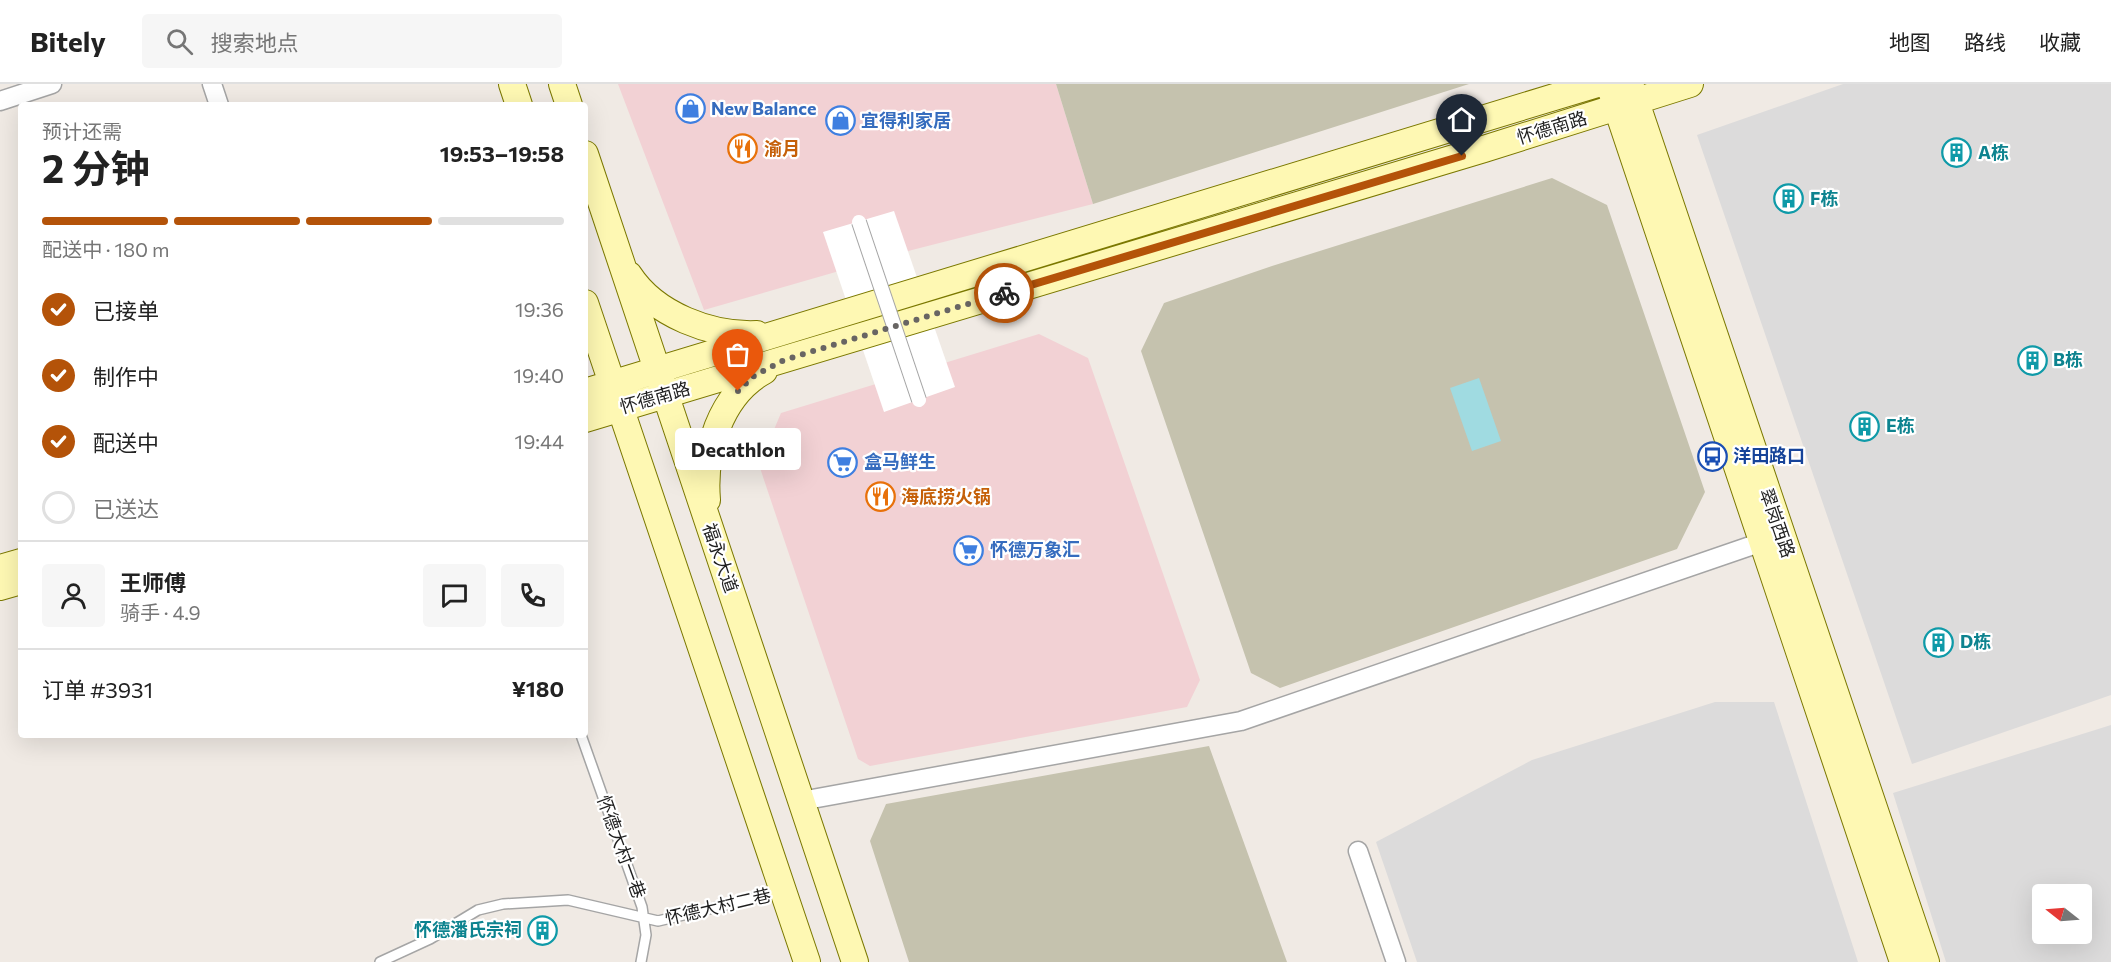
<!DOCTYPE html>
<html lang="zh">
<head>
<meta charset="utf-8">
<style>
	body { margin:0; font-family:Commissioner,"Noto Sans SC",sans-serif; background:#f6f6f6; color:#222; height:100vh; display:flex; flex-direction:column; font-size:22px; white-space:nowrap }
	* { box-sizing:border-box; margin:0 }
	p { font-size:20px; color:#767676 }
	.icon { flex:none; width:33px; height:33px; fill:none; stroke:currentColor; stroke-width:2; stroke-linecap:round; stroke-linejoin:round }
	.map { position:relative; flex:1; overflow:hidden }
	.side { position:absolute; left:18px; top:18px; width:570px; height:636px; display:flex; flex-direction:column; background:#fff; border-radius:6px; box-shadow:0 6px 24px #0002 }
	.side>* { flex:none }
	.needle { width:39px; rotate:287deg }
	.tools { position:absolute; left:2032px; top:800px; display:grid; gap:12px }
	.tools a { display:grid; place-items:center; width:60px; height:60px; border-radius:6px; background:#fff; box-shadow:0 6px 24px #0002; font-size:30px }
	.pin { position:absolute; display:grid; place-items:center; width:51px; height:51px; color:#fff; margin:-62px -26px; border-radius:50% 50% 50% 0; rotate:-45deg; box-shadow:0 0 6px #0007 }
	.pin .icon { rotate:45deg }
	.courier { position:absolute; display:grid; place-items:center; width:60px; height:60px; margin:-30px; border:4px solid #b45309; border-radius:50%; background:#fff; color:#222; box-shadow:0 2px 8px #0007 }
	.bubble { position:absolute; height:42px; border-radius:6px; background:#fff; box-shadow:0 6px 24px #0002; font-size:20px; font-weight:700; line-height:42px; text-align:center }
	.head em { font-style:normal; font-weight:700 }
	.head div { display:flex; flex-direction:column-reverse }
	.head { display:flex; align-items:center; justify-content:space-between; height:102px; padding:0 24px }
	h1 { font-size:39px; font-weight:700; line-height:45px }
	.bar { display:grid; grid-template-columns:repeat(4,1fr); gap:9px 6px; align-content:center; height:72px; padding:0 24px }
	.bar i { height:8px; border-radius:4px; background:#e0e0e0 }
	.bar .active { background:#b45309 }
	.bar p { grid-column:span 4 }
	.line { display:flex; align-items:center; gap:15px; padding:0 24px; border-top:2px solid #e0e0e0 }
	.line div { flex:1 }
	.round { display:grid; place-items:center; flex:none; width:63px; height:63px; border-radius:6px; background:#f6f6f6 }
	ol { padding:0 24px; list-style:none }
	li { display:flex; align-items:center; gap:18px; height:66px }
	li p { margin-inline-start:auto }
	li .icon { padding:6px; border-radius:50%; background:#b45309; color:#fff; stroke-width:4 }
	li:last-child { color:#767676 }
	li i { width:33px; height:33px; border:3px solid #e0e0e0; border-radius:50% }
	header { display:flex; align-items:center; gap:36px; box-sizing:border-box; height:84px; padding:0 30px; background:#fff; border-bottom:2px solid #e0e0e0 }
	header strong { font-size:28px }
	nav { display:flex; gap:33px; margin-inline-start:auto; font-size:21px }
	.search { width:420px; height:54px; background:#f6f6f6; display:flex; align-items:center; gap:15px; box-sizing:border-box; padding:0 21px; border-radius:6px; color:#767676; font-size:22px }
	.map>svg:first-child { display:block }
	.residential { fill:#dcdbdb; fill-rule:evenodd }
	.commercial { fill:#f2d1d4 }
	.construction { fill:#c5c2ae }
	.water { fill:#a0dbe1 }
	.pier { fill:#fff }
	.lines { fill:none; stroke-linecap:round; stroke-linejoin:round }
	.service-casing { stroke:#a5a5a5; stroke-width:12 }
	.minor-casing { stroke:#a5a5a5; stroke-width:21 }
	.secondary-casing { stroke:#7b7800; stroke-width:28 }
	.service { stroke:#fff; stroke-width:9 }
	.minor { stroke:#fff; stroke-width:18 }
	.secondary { stroke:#fef8b3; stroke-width:26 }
	.pedestrian-bridge-casing { stroke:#a5a5a5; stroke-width:16; stroke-linecap:butt }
	.pedestrian-bridge { stroke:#fff; stroke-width:14 }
	.done { stroke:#686563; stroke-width:6; stroke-dasharray:0 10.8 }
	.route { stroke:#b45309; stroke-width:8 }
	.labels { text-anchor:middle; stroke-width:4.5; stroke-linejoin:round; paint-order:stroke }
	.shop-label { font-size:18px; font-weight:bold; fill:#366cbe; stroke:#fff; text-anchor:start }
	.street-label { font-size:18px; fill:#1e1e1e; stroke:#fff }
	.food-label { font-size:18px; font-weight:bold; fill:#c56008; stroke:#fff; text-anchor:start }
	.culture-label { font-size:18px; font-weight:bold; fill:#0d838f; stroke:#fff; text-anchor:start }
	.transit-label { font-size:18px; font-weight:bold; fill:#164399; stroke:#fff; text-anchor:start }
</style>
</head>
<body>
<header>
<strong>Bitely</strong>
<div class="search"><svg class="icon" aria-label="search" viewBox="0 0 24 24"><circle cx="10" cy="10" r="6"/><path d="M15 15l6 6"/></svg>搜索地点</div>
<nav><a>地图</a><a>路线</a><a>收藏</a></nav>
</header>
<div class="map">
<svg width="2111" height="878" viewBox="0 0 2111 878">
	<rect width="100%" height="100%" fill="#f0eae4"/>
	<!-- residential -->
	<path class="residential" d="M 1843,0 L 2111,0 L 2111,611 L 1912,680 L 1697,51 Z
		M 1715,618 L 1774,618 L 1858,878 L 1417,878 L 1376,758 L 1532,676 Z
		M 2111,641 L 2111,878 L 1946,878 L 1893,709 ZM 2043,810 L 2082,810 L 2082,849 L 2043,849 Z"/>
	<!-- commercial -->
	<path class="commercial" d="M 618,0 L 1056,0 L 1093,120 L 912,166 L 704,226 Z
		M 1039,250 L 1088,274 L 1200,596 L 1187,623 L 870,682 L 858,675 L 759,381 L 781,329 Z"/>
	<!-- construction -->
	<path class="construction" d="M 1056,0 L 1469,0 L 1093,120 Z
		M 1552,94 L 1607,121 L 1705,408 L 1677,465 L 1280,604 L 1251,589 L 1141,267 L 1164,219 L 1272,182 Z
		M 1209,662 L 1287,878 L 909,878 L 870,757 L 886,720 Z"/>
	<!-- water -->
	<path class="water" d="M 1479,294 L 1501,357 L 1472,367 L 1450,304 Z"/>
	<!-- pier -->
	<path class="pier" d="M 894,127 L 955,303 L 884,328 L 823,148 Z"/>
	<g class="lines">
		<defs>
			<path id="service" d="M 581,651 L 642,823 L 646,851 L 641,878
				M 380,878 L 430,855 L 478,826 L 503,820 L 568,816 L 658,837 L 781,808"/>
			<path id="minor" d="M 212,0 L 219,21
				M 0,17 L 52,0
				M 801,717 L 1241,637 L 1762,458
				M 1358,767 L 1396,878"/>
			<path id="secondary" d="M 512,0 L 519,21
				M 562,0 L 569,21
				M 1630,0 L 1926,878
				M 1612,9 L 1903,878
				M 585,70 L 855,878
				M 629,191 C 655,231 711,252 757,250
				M 585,219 L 807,878
				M 585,308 L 1597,0
				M 585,335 L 1484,65 L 1690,0
				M 707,416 C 703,369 720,311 764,287
				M 0,484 L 21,478
				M 0,503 L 21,497"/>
		</defs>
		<!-- service casing -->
		<use href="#service" class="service-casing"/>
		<!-- minor casing -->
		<use href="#minor" class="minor-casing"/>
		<!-- secondary casing -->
		<use href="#secondary" class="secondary-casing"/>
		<!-- service -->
		<use href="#service" class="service"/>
		<!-- minor -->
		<use href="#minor" class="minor"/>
		<!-- secondary -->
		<use href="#secondary" class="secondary"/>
		<defs>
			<path id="pedestrian-bridge" d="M 859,138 L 919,316"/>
		</defs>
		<!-- pedestrian-bridge casing -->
		<use href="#pedestrian-bridge" class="pedestrian-bridge-casing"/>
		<!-- pedestrian-bridge -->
		<use href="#pedestrian-bridge" class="pedestrian-bridge"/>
	</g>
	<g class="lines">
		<!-- done -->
		<path class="done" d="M 738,307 L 754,292 L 784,276 L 1004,209"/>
		<!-- route -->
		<path class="route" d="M 1004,209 L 1462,72"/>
	</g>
	<!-- icons -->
	<defs>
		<symbol id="shop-ring" viewBox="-11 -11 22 22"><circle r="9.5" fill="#fff" stroke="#3f7fe0" stroke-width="1.5"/><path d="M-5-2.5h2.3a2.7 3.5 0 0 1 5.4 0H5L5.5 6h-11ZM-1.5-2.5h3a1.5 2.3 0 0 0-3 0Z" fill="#3f7fe0"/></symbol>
		<symbol id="restaurant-ring" viewBox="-11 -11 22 22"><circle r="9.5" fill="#fff" stroke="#e8710a" stroke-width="1.5"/><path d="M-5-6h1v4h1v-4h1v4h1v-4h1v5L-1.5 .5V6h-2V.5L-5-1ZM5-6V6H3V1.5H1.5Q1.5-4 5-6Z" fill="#e8710a"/></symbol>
		<symbol id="building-ring" viewBox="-11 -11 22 22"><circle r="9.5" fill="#fff" stroke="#0f9aa8" stroke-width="1.5"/><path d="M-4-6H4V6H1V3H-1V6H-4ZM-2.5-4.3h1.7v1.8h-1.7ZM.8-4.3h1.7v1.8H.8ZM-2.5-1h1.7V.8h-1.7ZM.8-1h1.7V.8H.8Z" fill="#0f9aa8"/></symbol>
		<symbol id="bus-ring" viewBox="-11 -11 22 22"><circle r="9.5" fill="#fff" stroke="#1a4fb4" stroke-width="1.5"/><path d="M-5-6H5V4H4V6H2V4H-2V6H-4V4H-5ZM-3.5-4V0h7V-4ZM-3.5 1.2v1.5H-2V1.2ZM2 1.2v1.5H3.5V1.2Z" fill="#1a4fb4"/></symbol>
		<symbol id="supermarket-ring" viewBox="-11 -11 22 22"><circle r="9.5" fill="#fff" stroke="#3f7fe0" stroke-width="1.5"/><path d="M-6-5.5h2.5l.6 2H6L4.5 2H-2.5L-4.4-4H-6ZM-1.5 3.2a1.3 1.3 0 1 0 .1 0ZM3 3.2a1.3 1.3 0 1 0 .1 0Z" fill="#3f7fe0"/></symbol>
	</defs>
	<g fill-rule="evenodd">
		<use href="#shop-ring" x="674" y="8" width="33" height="33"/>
		<use href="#shop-ring" x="824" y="20" width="33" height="33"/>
		<use href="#restaurant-ring" x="726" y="48" width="33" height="33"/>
		<use href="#building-ring" x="1940" y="52" width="33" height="33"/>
		<use href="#building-ring" x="1772" y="98" width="33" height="33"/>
		<use href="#building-ring" x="2016" y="260" width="33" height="33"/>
		<use href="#building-ring" x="1848" y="326" width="33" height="33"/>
		<use href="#bus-ring" x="1696" y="356" width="33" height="33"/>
		<use href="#supermarket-ring" x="826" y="362" width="33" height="33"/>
		<use href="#restaurant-ring" x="864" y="396" width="33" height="33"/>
		<use href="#supermarket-ring" x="952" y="450" width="33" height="33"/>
		<use href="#building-ring" x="1922" y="542" width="33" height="33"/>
		<use href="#building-ring" x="526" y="830" width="33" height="33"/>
	</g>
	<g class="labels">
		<!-- shop labels -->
		<g class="shop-label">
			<text x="711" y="31">New Balance</text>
			<text x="861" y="43">宜得利家居</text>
			<text x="864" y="384">盒马鲜生</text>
			<text x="990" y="472">怀德万象汇</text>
		</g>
		<!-- street labels -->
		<g class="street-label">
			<text transform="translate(1552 44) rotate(-17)" y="6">怀德南路</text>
			<text transform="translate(655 314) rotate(-16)" y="6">怀德南路</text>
			<text transform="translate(1777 439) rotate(71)" y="6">翠岗西路</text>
			<text transform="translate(720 474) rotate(71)" y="6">福永大道</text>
			<text transform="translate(621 763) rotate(70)" y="6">怀德大村一巷</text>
			<text transform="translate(718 823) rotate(-13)" y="6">怀德大村二巷</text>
		</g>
		<!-- food labels -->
		<g class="food-label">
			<text x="764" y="71">渝月</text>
			<text x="901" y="419">海底捞火锅</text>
		</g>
		<!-- culture labels -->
		<g class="culture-label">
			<text x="1978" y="75">A栋</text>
			<text x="1810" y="121">F栋</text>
			<text x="2053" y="282">B栋</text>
			<text x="1886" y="348">E栋</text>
			<text x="1960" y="564">D栋</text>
			<text x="522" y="852" text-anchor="end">怀德潘氏宗祠</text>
		</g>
		<!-- transit labels -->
		<g class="transit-label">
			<text x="1733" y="378">洋田路口</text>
		</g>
	</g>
</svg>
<div class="tools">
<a><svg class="needle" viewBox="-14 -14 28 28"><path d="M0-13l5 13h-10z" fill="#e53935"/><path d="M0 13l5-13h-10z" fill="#767676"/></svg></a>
</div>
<div class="pin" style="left:738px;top:307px;background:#ea580c"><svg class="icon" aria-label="bag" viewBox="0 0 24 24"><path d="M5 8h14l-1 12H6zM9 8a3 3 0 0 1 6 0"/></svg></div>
<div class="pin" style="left:1462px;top:72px;background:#1f2937"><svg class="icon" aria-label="home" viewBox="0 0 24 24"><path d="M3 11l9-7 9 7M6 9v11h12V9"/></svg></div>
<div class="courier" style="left:1004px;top:209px"><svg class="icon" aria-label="bike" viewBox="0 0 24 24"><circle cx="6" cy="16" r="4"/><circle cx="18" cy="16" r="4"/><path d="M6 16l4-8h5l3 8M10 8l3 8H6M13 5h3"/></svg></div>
<div class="bubble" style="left:675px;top:344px;width:126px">Decathlon</div>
<section class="side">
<div class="head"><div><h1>2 分钟</h1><p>预计还需</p></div><em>19:53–19:58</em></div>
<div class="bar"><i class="active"></i><i class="active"></i><i class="active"></i><i></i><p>配送中 · 180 m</p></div>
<ol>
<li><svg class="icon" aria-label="check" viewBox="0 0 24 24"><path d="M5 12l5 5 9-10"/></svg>已接单<p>19:36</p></li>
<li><svg class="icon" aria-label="check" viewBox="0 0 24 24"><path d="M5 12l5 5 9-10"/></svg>制作中<p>19:40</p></li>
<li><svg class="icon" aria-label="check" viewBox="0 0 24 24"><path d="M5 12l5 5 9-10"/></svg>配送中<p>19:44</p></li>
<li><i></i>已送达</li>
</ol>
<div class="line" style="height:108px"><a class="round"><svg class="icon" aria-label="person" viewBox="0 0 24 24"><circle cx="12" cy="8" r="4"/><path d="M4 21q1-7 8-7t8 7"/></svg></a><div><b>王师傅</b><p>骑手 · 4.9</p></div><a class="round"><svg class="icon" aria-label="chat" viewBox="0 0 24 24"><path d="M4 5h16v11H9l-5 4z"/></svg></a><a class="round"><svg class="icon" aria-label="phone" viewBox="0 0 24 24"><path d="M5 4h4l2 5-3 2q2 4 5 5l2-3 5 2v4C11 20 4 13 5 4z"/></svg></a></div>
<div class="line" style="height:78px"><div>订单 #3931</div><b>¥180</b></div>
</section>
</div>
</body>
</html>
